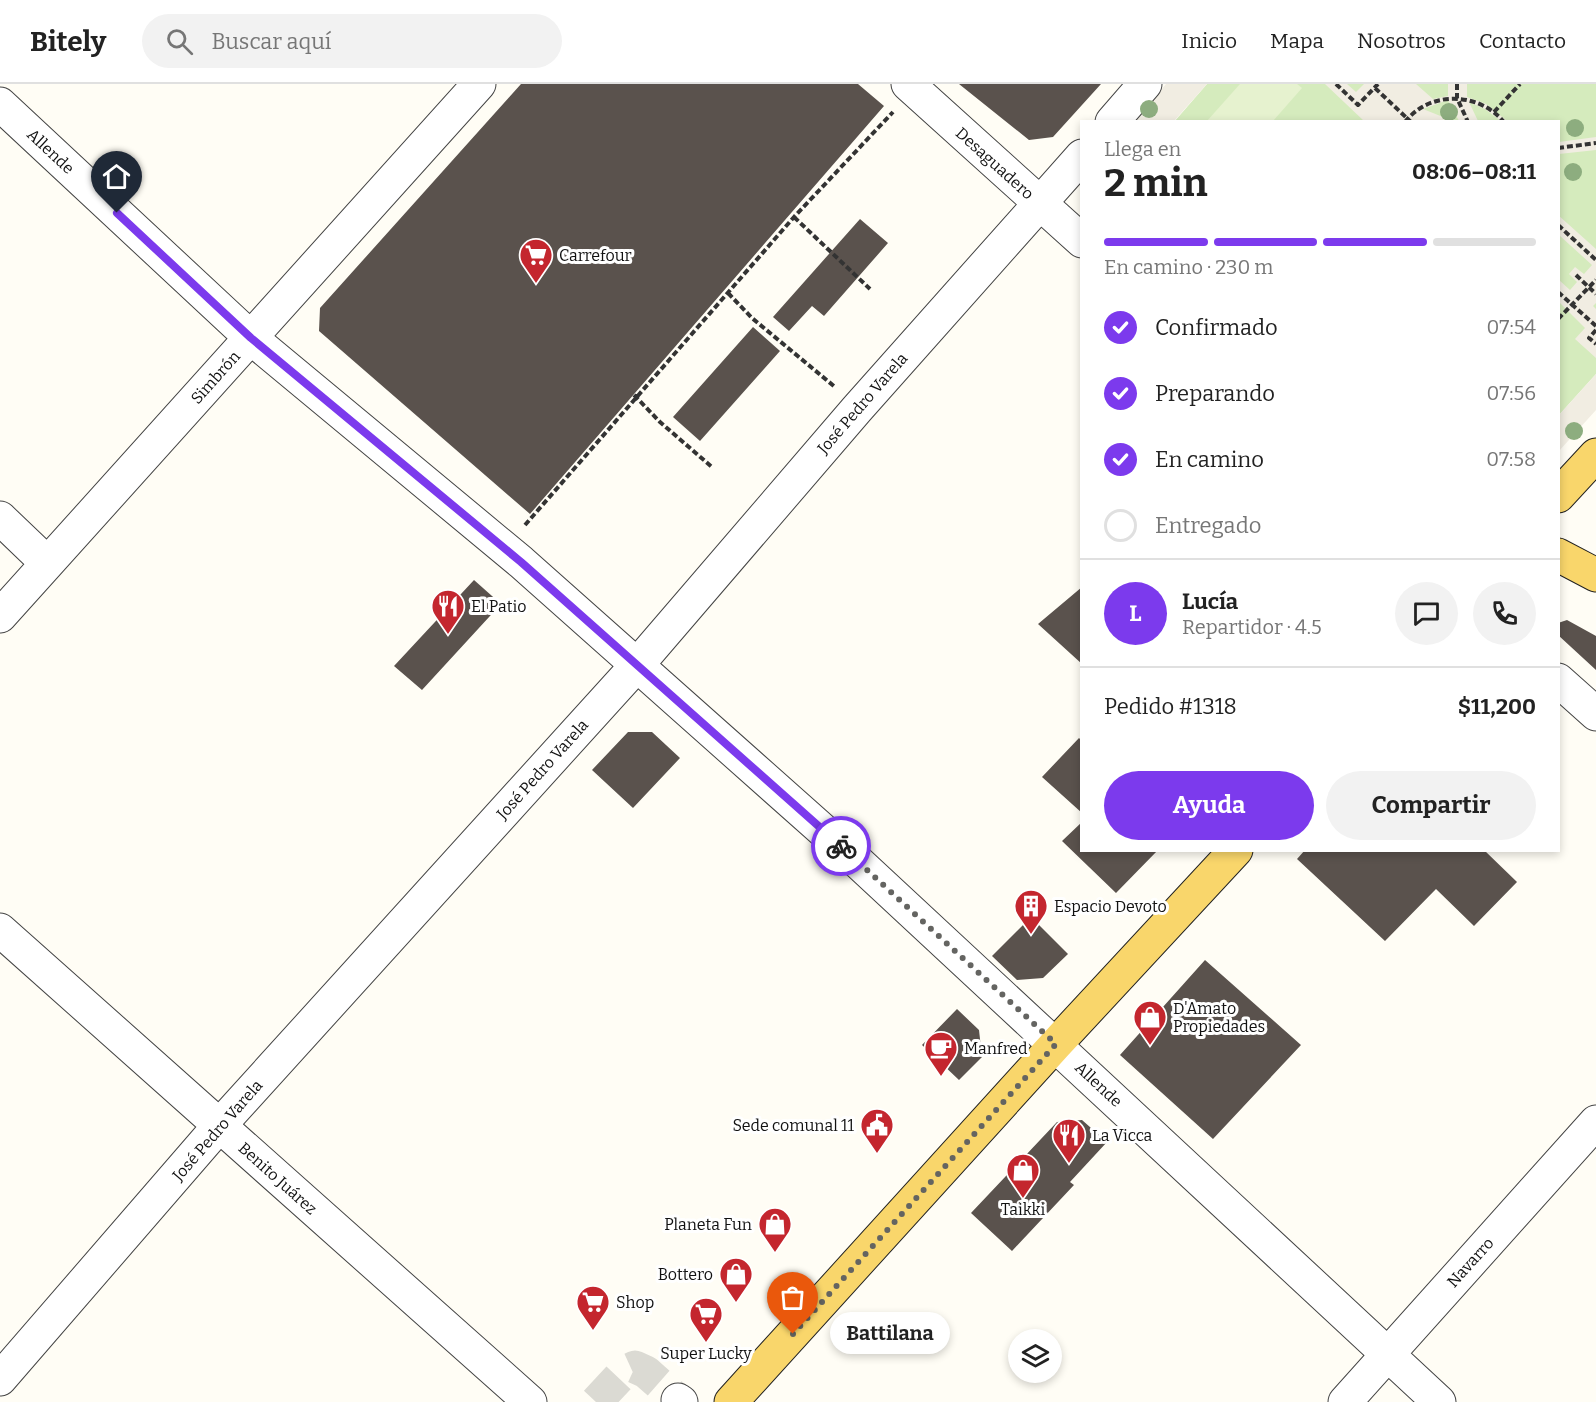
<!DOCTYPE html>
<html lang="es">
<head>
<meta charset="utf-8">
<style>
	body { margin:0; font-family:Bitter,serif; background:#f2f2f2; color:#222; height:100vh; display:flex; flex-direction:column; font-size:22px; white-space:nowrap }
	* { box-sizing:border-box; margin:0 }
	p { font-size:20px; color:#767676 }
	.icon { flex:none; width:33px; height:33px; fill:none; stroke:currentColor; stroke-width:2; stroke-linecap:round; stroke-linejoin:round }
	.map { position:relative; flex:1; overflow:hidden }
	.details { position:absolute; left:1080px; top:36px; width:480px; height:732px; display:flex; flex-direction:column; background:#fff; border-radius:0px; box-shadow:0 3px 9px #0003 }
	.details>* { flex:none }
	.fabs { position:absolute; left:1008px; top:1245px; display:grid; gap:12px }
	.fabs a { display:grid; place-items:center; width:54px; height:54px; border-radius:50%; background:#fff; box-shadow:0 3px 9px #0003; font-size:30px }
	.pin { position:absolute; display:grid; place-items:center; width:51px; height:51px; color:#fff; margin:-62px -26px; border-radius:50% 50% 50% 0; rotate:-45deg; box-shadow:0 0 6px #0007 }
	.pin .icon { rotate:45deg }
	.courier { position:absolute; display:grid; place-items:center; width:60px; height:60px; margin:-30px; border:4px solid #7c3aed; border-radius:50%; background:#fff; color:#222; box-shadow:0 2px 8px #0007 }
	.bubble { position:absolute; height:42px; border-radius:21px; background:#fff; box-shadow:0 3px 9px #0003; font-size:20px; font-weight:700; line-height:42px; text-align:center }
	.overview em { font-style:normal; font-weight:700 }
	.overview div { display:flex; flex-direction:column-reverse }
	.overview { display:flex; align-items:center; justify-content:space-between; height:102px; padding:0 24px }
	h1 { font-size:39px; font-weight:700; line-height:45px }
	.bar { display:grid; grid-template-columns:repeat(4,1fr); gap:9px 6px; align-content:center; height:72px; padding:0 24px }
	.bar i { height:8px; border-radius:4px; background:#e0e0e0 }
	.bar .selected { background:#7c3aed }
	.bar p { grid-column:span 4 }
	.line { display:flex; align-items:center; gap:15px; padding:0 24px; border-top:2px solid #e0e0e0 }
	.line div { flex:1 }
	.round { display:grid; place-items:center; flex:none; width:63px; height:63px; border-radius:32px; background:#f2f2f2 }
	ol { padding:0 24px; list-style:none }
	li { display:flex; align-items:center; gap:18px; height:66px }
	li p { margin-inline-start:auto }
	li .icon { padding:6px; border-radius:50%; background:#7c3aed; color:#fff; stroke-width:4 }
	li:last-child { color:#767676 }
	li i { width:33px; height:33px; border:3px solid #e0e0e0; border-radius:50% }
	.action { display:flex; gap:12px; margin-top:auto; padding:12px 24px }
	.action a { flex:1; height:69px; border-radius:36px; background:#7c3aed; color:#fff; font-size:24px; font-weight:700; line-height:69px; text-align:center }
	.action a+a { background:#f2f2f2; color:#222 }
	header { display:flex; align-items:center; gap:36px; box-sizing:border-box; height:84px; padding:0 30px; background:#fff; border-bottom:2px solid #e0e0e0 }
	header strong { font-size:28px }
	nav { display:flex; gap:33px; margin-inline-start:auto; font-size:21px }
	.search { width:420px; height:54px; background:#f2f2f2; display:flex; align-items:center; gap:15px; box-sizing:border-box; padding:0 21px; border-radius:33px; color:#767676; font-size:22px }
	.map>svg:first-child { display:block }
	.green { fill:#d5ebbd }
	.pitch { fill:#e6f2cf }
	.plaza { fill:#f1ede2 }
	.building { fill:#5a524d }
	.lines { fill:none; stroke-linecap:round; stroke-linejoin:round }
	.minor-tunnel { stroke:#dbdad3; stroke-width:33; stroke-dasharray:33 16; stroke-linecap:butt }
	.minor-casing { stroke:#444; stroke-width:35 }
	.major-casing { stroke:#222; stroke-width:35 }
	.path { stroke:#333; stroke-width:4; stroke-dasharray:6 3; stroke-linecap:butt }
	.minor { stroke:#fff; stroke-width:33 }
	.major { stroke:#f9d66b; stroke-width:33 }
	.tree { fill:#8dad7f }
	.done { stroke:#646461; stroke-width:6; stroke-dasharray:0 10.8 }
	.route { stroke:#7c3aed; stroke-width:8 }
	.labels { text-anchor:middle; stroke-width:6; stroke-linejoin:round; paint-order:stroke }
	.street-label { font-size:16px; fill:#111; stroke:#fff }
	.poi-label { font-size:16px; fill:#111; stroke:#fff; text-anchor:start }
</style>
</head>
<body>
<header>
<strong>Bitely</strong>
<div class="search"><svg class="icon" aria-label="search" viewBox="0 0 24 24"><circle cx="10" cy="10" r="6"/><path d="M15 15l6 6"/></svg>Buscar aquí</div>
<nav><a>Inicio</a><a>Mapa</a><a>Nosotros</a><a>Contacto</a></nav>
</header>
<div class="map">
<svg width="1596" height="1318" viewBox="0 0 1596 1318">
	<rect width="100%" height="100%" fill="#fffdf5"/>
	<!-- green -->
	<path class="green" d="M 1207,0 L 1596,0 L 1596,290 L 1559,331 L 1558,38 L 1174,38 Z"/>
	<!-- pitch -->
	<path class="pitch" d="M 1240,0 L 1297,0 L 1302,4 L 1273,37 L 1207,37 Z"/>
	<!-- plaza -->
	<path class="plaza" d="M 1166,0 L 1207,0 L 1174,37 L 1134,38 Z
		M 1325,0 L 1347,0 L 1356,8 L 1364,0 L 1416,0 L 1433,15 L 1448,12 L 1448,0 L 1467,0 L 1467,13 L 1486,20 L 1507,37 L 1501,37 L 1485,25 L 1469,18 L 1478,37 L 1459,37 L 1448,16 L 1423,25 L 1453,37 L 1364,37 Z
		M 1596,53 L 1596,66 L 1559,70 L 1559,58 Z
		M 1558,131 L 1596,165 L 1596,219 L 1593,222 L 1596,225 L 1596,274 L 1575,255 L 1585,244 L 1559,218 L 1559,196 L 1570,206 L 1577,198 L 1569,190 L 1575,183 L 1584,190 L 1592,181 L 1559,151 Z
		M 1596,290 L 1596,326 L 1559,367 L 1559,331 Z"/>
	<!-- building -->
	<path class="building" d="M 521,0 L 858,0 L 884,22 L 530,430 L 319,247 L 320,224 Z
		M 959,0 L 1101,0 L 1053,53 L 1029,56 Z
		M 860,135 L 888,159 L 824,232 L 812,222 L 789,247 L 773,233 Z
		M 753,243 L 780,267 L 700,357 L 673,333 Z
		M 474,496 L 501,520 L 422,606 L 394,582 Z
		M 1082,503 L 1082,580 L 1038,540 Z
		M 1567,536 L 1596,552 L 1596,586 L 1558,551 L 1558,539 Z
		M 628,648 L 652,648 L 680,674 L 633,724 L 592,686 Z
		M 1079,654 L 1082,657 L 1082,729 L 1042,693 Z
		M 1082,738 L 1082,766 L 1158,766 L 1116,809 L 1062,757 Z
		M 1305,766 L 1484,766 L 1517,798 L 1474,842 L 1436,805 L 1385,857 L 1297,775 Z
		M 1031,833 L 1068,870 L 1043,894 L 1017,896 L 992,872 Z
		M 1205,876 L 1301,961 L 1213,1055 L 1120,971 Z
		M 957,925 L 979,946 L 982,973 L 959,996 L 922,961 Z
		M 1082,1036 L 1107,1058 L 1070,1098 L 1074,1101 L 1012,1167 L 971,1129 L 1057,1038 Z"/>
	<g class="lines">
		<!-- minor-tunnel -->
		<path class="minor-tunnel" d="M 596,1318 L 624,1288 L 635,1283 L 646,1288 L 678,1316"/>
		<defs>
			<path id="minor" d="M 908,0 L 1082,157
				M 0,20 L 251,254 L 521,478 L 845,766 L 1439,1318
				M 1112,38 L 1145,0
				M 0,434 L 47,479
				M 0,532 L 479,0
				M 1558,596 L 1596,630
				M 0,846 L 530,1318
				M 0,1295 L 219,1042 L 638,580 L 857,325 L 1082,72
				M 678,1316 L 681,1318
				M 1345,1318 L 1596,1038"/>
			<path id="major" d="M 1558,412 L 1596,371
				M 1558,471 L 1596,491
				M 731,1318 L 1056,960 L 1236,766"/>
		</defs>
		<!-- minor casing -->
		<use href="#minor" class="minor-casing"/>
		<!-- major casing -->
		<use href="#major" class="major-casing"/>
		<!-- path -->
		<path class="path" d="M 1336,0 L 1358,21 L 1378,0
			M 1457,0 L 1457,14 L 1468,38
			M 1375,4 L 1411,38
			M 1494,28 L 1520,0
			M 1405,38 C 1430,6 1479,8 1504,38
			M 1558,64 L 1596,59
			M 794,133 L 870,205
			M 1558,141 L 1596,176
			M 1576,191 L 1596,210
			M 1558,208 L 1596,242
			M 728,209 L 752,234 L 835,303
			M 1558,235 L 1596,196
			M 1596,246 L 1589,254 L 1596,260
			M 634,311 L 660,338 L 713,384
			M 525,441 L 794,133 L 893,28"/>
		<!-- minor -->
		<use href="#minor" class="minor"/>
		<!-- major -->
		<use href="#major" class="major"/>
	</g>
	<!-- trees -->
	<g class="tree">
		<circle cx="1149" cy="25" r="9"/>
		<circle cx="1449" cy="28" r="9"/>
		<circle cx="1575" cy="44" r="9"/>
		<circle cx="1573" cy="88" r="9"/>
		<circle cx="1574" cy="347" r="9"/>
	</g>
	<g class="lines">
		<!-- done -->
		<path class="done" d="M 793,1250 L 1056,960 L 841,762"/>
		<!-- route -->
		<path class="route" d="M 117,129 L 251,254 L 521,478 L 841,762"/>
	</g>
	<!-- icons -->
	<defs>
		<symbol id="supermarket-pin" viewBox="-11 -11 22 30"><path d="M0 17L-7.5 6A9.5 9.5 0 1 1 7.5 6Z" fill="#c4262e" stroke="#fff"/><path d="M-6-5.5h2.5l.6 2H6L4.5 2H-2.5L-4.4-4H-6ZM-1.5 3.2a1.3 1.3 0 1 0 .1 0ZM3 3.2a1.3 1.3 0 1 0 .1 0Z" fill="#fff"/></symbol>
		<symbol id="restaurant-pin" viewBox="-11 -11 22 30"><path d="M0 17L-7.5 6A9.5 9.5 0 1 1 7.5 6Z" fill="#c4262e" stroke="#fff"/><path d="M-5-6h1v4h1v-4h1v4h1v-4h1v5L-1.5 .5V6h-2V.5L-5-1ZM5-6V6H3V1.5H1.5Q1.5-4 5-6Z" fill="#fff"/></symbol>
		<symbol id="building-pin" viewBox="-11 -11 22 30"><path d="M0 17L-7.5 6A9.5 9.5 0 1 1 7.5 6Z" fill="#c4262e" stroke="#fff"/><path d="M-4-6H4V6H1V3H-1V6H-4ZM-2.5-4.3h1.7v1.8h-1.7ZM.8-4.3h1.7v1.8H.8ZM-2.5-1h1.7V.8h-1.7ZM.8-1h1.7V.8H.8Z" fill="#fff"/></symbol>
		<symbol id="shop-pin" viewBox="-11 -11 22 30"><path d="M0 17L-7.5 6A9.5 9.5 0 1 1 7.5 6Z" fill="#c4262e" stroke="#fff"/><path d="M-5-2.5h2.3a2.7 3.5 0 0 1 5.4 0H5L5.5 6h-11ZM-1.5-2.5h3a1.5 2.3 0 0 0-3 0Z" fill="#fff"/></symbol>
		<symbol id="cafe-pin" viewBox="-11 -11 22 30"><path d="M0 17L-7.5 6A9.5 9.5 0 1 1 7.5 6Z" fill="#c4262e" stroke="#fff"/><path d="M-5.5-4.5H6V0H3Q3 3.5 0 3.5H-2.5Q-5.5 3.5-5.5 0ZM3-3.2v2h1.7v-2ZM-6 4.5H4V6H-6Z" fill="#fff"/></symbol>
		<symbol id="civic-pin" viewBox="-11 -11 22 30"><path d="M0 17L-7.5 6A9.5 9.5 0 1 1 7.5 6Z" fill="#c4262e" stroke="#fff"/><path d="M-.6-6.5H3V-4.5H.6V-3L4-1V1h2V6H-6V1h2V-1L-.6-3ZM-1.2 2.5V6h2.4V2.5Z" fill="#fff"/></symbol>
	</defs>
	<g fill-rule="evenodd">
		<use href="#supermarket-pin" x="517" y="152" width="38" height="52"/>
		<use href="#restaurant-pin" x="429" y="503" width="38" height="52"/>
		<use href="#building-pin" x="1012" y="803" width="38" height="52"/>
		<use href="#shop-pin" x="1131" y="914" width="38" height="52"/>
		<use href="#cafe-pin" x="922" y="945" width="38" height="52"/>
		<use href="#civic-pin" x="858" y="1022" width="38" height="52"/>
		<use href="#restaurant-pin" x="1050" y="1032" width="38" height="52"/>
		<use href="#shop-pin" x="1004" y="1067" width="38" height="52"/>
		<use href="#shop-pin" x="756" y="1121" width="38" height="52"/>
		<use href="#shop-pin" x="717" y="1171" width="38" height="52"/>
		<use href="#supermarket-pin" x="574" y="1199" width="38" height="52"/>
		<use href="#supermarket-pin" x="687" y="1211" width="38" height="52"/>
	</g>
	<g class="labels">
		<!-- street labels -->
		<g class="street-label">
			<text transform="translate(51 67) rotate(43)" y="6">Allende</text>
			<text transform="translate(995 79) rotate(42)" y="6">Desaguadero</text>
			<text transform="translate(215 293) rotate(-48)" y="6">Simbrón</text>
			<text transform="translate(862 319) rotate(-49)" y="6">José Pedro Varela</text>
			<text transform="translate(542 685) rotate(-48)" y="6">José Pedro Varela</text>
			<text transform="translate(1099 1000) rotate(43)" y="6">Allende</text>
			<text transform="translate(217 1046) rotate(-49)" y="6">José Pedro Varela</text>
			<text transform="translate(278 1094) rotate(42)" y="6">Benito Juárez</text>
			<text transform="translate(1470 1178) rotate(-48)" y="6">Navarro</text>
		</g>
		<!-- poi labels -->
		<g class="poi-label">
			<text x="559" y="177">Carrefour</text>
			<text x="471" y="528">El Patio</text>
			<text x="1054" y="828">Espacio Devoto</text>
			<text x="1173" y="930">D'Amato<tspan x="1173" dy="18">Propiedades</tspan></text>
			<text x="964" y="970">Manfred</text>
			<text x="854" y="1047" text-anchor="end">Sede comunal 11</text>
			<text x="1092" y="1057">La Vicca</text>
			<text x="1023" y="1131" text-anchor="middle">Taikki</text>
			<text x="752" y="1146" text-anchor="end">Planeta Fun</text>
			<text x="713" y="1196" text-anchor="end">Bottero</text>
			<text x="616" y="1224">Shop</text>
			<text x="706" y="1275" text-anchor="middle">Super Lucky</text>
		</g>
	</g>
</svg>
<div class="fabs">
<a><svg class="icon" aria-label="layers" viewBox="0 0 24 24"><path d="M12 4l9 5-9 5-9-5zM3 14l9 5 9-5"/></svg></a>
</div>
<div class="pin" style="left:793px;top:1250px;background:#ea580c"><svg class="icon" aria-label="bag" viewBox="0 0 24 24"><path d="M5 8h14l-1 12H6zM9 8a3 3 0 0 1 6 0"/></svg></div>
<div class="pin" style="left:117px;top:129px;background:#1f2937"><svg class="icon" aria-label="home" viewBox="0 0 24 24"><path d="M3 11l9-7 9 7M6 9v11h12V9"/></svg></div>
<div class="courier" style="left:841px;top:762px"><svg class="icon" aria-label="bike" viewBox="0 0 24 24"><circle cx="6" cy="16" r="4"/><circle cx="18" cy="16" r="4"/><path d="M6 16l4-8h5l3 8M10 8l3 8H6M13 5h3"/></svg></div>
<div class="bubble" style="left:830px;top:1228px;width:120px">Battilana</div>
<section class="details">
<div class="overview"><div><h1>2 min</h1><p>Llega en</p></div><em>08:06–08:11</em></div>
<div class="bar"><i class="selected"></i><i class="selected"></i><i class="selected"></i><i></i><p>En camino · 230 m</p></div>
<ol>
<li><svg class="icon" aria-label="check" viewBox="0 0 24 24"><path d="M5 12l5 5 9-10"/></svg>Confirmado<p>07:54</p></li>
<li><svg class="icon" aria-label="check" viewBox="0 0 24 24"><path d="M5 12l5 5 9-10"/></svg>Preparando<p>07:56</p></li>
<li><svg class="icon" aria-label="check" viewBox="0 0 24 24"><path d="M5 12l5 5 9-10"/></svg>En camino<p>07:58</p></li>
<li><i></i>Entregado</li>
</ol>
<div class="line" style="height:108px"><b class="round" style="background:#7c3aed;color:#fff">L</b><div><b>Lucía</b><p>Repartidor · 4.5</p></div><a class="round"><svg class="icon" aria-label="chat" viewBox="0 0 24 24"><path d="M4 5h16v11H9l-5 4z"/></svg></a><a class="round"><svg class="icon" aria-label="phone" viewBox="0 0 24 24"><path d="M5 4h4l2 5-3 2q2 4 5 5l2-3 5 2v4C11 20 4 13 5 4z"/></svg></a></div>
<div class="line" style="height:78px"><div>Pedido #1318</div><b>$11,200</b></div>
<div class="action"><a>Ayuda</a><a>Compartir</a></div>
</section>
</div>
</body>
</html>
